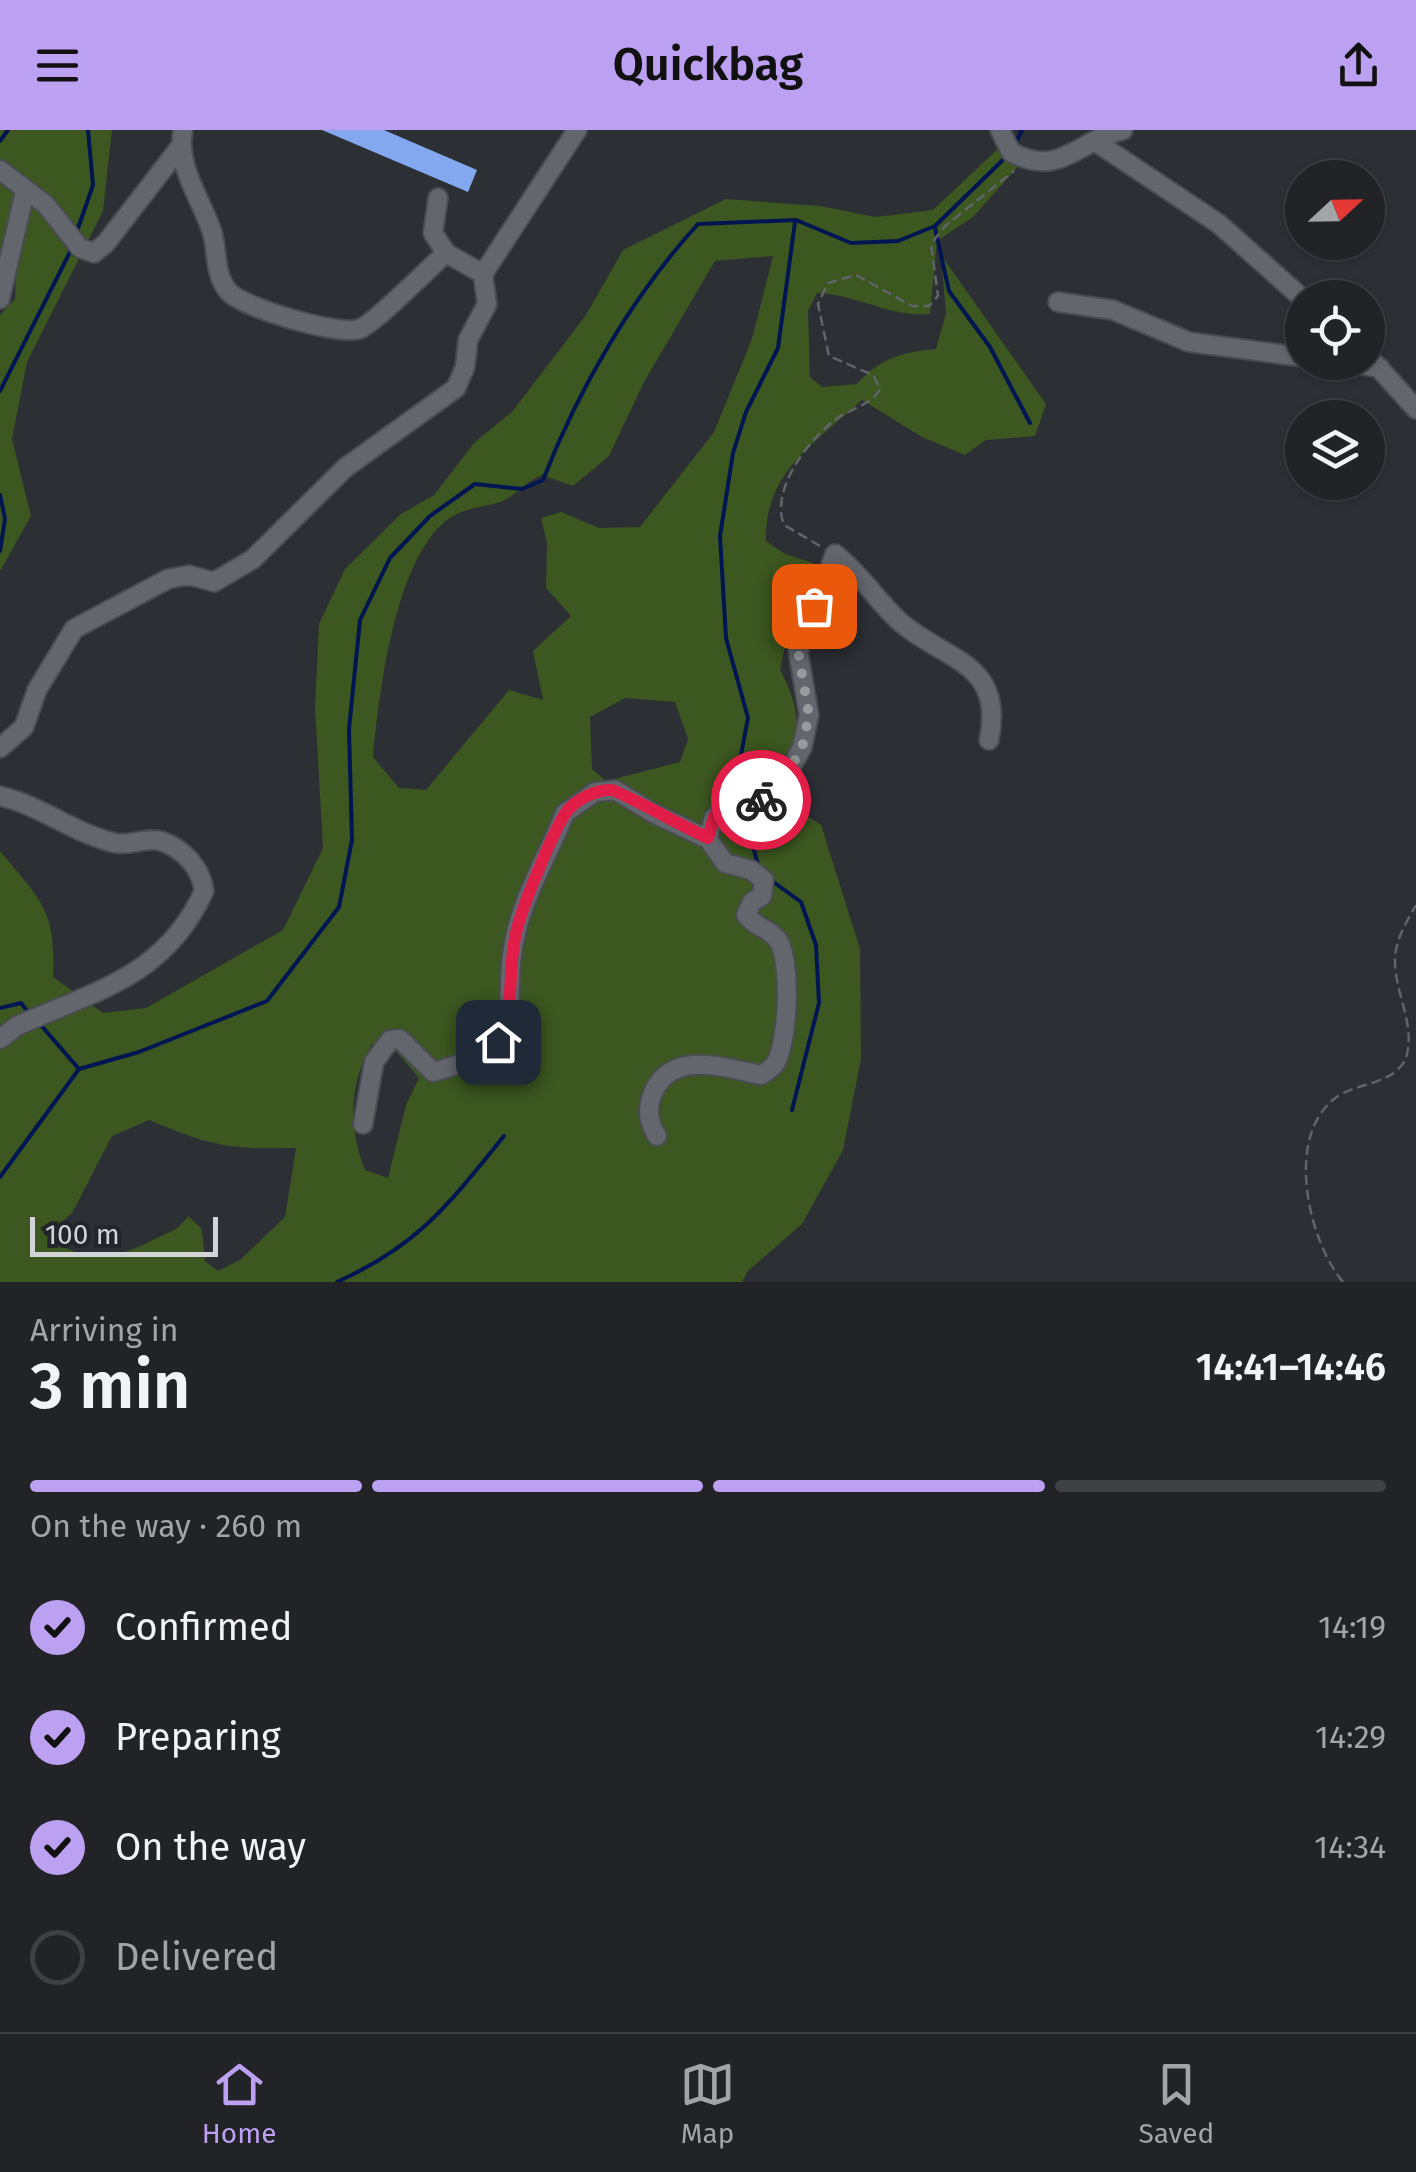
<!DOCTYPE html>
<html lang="en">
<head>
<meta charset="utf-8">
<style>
	body { margin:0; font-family:"Fira Sans",sans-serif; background:#2d2f33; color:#f1f3f6; height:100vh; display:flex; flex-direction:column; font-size:38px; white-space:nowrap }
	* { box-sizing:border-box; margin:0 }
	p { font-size:32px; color:#a2a4a7 }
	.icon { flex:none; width:55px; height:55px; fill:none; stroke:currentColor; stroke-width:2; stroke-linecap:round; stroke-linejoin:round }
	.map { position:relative; height:1152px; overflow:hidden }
	.side { display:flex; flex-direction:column; background:#212327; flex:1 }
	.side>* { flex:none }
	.needle { width:65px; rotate:68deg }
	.controls { position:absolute; left:1285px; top:30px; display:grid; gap:20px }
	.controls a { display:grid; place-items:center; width:100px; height:100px; border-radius:50%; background:#212327; box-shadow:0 2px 8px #0004,0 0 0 2px #3e4044; font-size:50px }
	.scale { position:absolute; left:30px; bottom:25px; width:188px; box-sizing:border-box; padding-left:10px; border:5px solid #d2d4d7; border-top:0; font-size:28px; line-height:35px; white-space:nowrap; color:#d2d4d7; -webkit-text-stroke:8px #22252a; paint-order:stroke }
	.pin { position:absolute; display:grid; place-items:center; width:85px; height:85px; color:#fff; margin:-42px; border-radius:20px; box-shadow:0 5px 15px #0006 }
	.courier { position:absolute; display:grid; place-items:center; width:100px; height:100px; margin:-50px; border:8px solid #e11d48; border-radius:50%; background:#fff; color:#222; box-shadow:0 2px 12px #0007 }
	.head em { font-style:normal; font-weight:600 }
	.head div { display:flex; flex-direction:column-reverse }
	.head { display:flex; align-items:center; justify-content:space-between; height:170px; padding:0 30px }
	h1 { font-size:65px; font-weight:600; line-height:75px }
	.bar { display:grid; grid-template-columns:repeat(4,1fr); gap:15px 10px; align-content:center; height:120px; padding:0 30px }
	.bar i { height:12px; border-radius:8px; background:#3e4044 }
	.bar .selected { background:#bca0f2 }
	.bar p { grid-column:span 4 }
	ol { padding:0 30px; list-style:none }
	li { display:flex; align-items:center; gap:30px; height:110px }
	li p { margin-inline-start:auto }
	li .icon { padding:10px; border-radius:50%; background:#bca0f2; color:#111; stroke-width:4 }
	li:last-child { color:#a2a4a7 }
	li i { width:55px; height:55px; border:5px solid #3e4044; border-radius:50% }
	header { display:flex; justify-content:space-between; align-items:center; height:130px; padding:0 30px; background:#bca0f2; color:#111; font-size:45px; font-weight:600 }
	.tabs { display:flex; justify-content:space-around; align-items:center; height:140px; border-top:2px solid #3e4044; background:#212327; font-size:28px; color:#a2a4a7 }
	.tabs a { display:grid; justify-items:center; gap:5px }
	.tabs .selected { color:#bca0f2 }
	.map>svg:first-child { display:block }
	.green { fill:#3c5720; fill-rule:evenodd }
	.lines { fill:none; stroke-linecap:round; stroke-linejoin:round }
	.stream { stroke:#011552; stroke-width:4 }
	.building { fill:#83a8f0 }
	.minor-casing { stroke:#494c50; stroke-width:22 }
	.path { stroke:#616468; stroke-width:2.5; stroke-dasharray:10 5; stroke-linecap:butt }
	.minor { stroke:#63666c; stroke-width:18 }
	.done { stroke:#989a9e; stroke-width:10; stroke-dasharray:0 18 }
	.route { stroke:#e11d48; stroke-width:12 }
</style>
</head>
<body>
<header><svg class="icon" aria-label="menu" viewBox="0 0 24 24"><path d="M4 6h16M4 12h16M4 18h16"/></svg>Quickbag<svg class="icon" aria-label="share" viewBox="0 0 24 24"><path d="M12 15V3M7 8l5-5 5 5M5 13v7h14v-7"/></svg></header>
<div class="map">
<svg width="1416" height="1152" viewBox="0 0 1416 1152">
	<rect width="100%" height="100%" fill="#2c2f34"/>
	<!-- green -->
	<path class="green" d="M 0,0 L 112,0 L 103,81 L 27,232 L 12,309 L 31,386 L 0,441 L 0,185 L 15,169 L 16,127 L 0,124 Z
		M 1005,12 L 1023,31 L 973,87 L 937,111 L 930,184 C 891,188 856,164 817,163 L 808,181 L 810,247 L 822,257 L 857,254 C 880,228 903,222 936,219 L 946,183 L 941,125 L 1046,274 L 1035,306 L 986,310 L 965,325 L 922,307 L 862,270 C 817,312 764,341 766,411 L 785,424 L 813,433 L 817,450 L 788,503 L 780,540 C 808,593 798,613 768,661 L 821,695 L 860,819 L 861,929 L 843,1020 L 802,1094 L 748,1141 L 742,1152 L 0,1152 L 0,721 C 41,771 56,779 53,847 L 103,883 L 146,878 L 283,800 L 323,718 L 315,577 L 319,494 L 345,439 L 401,384 L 434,365 L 475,312 L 512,282 L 586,185 L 623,120 L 726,69 L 820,76 L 876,87 L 933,80 ZM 773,126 L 752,209 L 714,302 L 640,397 L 599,398 L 561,382 L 541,388 L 547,413 L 546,458 L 571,486 L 533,521 L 543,570 L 509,560 L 426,660 L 399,658 L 373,627 C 379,564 395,421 453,386 C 468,377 489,377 505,370 C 518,363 524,353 542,345 L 573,356 L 609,326 L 644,252 L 715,131 ZM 625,568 L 675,572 L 688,609 L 680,632 L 606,651 L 592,639 L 590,587 ZM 372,914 L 397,922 L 419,948 L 406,975 L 388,1048 L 365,1040 C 348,998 349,953 372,914 ZM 149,990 C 214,1017 226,1019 296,1018 L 285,1087 L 240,1130 L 218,1141 L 205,1131 L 202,1099 L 188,1086 C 178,1102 165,1103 149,1112 C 113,1130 78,1133 47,1105 L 72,1083 L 112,1006 Z"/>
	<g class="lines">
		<!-- stream -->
		<path class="stream" d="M 0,11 L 8,0
			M 1015,14 L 1022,0
			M 935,98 L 949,161 L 990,217 L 1030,293
			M 76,104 L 93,55 L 88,0
			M 0,261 L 72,118
			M 0,365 L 5,389 L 0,421
			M 740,671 L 738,641 L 748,588 L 726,508 L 720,406 L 733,323 L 746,282 L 778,218 L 795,92
			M 744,685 L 759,738
			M 772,751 L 801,772 L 816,815 L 819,873 L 792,980
			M 0,878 L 21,873 L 29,883
			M 79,939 L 139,922 L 267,871 L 339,777 L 352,710 L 349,599 L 360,490 L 390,428 L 430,386 L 475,354 L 522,359 L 543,350 C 578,260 632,166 698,94 L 796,90 L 851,113 L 898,111 L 935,96 L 1007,26
			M 0,1047 L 79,939 L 39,893
			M 337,1152 C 419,1115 449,1074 504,1006"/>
	</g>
	<!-- building -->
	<path class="building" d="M 322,0 L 384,0 L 477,40 L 468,62 Z"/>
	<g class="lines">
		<defs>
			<path id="minor" d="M 183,0 C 176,37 201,68 212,102 C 218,122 214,144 228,161 C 242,178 339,206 359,199 C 373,195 429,138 446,123 L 433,103 L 438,68
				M 1000,0 L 1011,22 C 1060,49 1078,10 1123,0
				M 1096,12 L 1219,94 L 1302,168
				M 0,40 L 46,75 L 80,118 L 94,123 L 106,113 L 180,17
				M 446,123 L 483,144
				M 0,169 L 25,61
				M 1058,172 L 1113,180 L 1189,212 L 1302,227
				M 1368,226 L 1416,279
				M 1343,232 L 1380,238
				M 0,618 L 24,597 L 37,560 L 74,499 L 168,449 L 189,445 L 214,452 L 253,429 L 345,338 L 456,258 L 465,237 L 468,210 L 487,174 L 483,144 L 577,0
				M 0,666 C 42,676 73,703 115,713 C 131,716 147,707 161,711 C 184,719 201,738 204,761 C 165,847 96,860 17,896 L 0,909
				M 363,994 L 374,932 L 390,910 L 400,909 L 433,942 C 540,914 496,877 517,799 C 527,759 550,721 565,683 L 595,662 L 615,660 L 653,683 L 708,709
				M 657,1006 C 649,994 647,982 651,968 C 668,917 724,938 761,945 C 766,942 771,939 774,935 C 789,917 792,826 777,809 C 768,798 755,797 746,785 L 752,772 L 762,766 L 764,750 L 751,740 L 725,733 L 708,709 L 714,687 L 723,681 L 747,678 L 776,662 L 802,618 L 809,585 L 798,521 L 835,424 C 860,443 876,470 899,491 C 944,531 1005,531 989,610"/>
		</defs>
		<!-- minor casing -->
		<use href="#minor" class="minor-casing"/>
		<!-- path -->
		<path class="path" d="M 820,416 L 784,395 C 770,360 808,310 836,289 C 850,279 873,274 880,259 L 873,245 L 829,226 L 818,174 L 828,153 L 856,145 L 912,176 L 929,176 L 938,166 L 931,114 L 945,96 L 1014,41
			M 1343,1152 C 1308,1110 1285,1008 1334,969 C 1354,952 1394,956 1406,928 C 1416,894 1395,865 1395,831 C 1395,810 1406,793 1416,775"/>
		<!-- minor -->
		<use href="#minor" class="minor"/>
	</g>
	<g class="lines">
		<!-- done -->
		<path class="done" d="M 761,670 L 776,662 L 802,618 L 809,585 L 798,521 L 814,476"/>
		<!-- route -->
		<path class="route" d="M 498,912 C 517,871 506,840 517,799 C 523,775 552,704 565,684 C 574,670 596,659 612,660 C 617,660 694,702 708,708 L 714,687 L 761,670"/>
	</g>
</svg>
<div class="controls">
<a><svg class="needle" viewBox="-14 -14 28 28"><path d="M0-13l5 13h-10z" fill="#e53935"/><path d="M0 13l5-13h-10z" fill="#a2a4a7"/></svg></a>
<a><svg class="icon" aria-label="locate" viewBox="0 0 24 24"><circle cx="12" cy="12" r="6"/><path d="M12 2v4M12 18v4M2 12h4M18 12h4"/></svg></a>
<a><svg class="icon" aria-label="layers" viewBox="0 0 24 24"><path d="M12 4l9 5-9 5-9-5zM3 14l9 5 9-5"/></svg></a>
</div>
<div class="scale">100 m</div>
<div class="pin" style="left:814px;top:476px;background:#ea580c"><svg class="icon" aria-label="bag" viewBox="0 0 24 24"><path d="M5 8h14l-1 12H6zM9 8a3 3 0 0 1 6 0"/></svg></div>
<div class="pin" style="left:498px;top:912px;background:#1f2937"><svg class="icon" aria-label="home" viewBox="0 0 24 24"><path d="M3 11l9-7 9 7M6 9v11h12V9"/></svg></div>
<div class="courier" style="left:761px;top:670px"><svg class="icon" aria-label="bike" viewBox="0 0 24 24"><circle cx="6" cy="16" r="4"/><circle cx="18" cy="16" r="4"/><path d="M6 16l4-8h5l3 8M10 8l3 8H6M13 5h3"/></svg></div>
</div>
<section class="side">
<div class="head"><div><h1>3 min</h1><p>Arriving in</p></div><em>14:41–14:46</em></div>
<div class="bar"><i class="selected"></i><i class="selected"></i><i class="selected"></i><i></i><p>On the way · 260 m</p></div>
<ol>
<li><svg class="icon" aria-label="check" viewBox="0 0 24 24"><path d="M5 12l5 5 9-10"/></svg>Confirmed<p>14:19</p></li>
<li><svg class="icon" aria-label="check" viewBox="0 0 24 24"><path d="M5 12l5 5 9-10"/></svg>Preparing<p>14:29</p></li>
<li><svg class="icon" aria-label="check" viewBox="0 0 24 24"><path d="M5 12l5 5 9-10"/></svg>On the way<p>14:34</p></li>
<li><i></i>Delivered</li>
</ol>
</section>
<nav class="tabs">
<a class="selected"><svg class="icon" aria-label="home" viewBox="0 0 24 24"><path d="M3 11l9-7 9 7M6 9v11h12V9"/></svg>Home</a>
<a><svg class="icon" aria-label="map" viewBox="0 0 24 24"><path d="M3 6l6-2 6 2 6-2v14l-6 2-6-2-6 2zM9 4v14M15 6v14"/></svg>Map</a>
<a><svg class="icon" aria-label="saved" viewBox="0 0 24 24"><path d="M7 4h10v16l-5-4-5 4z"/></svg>Saved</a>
</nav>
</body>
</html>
